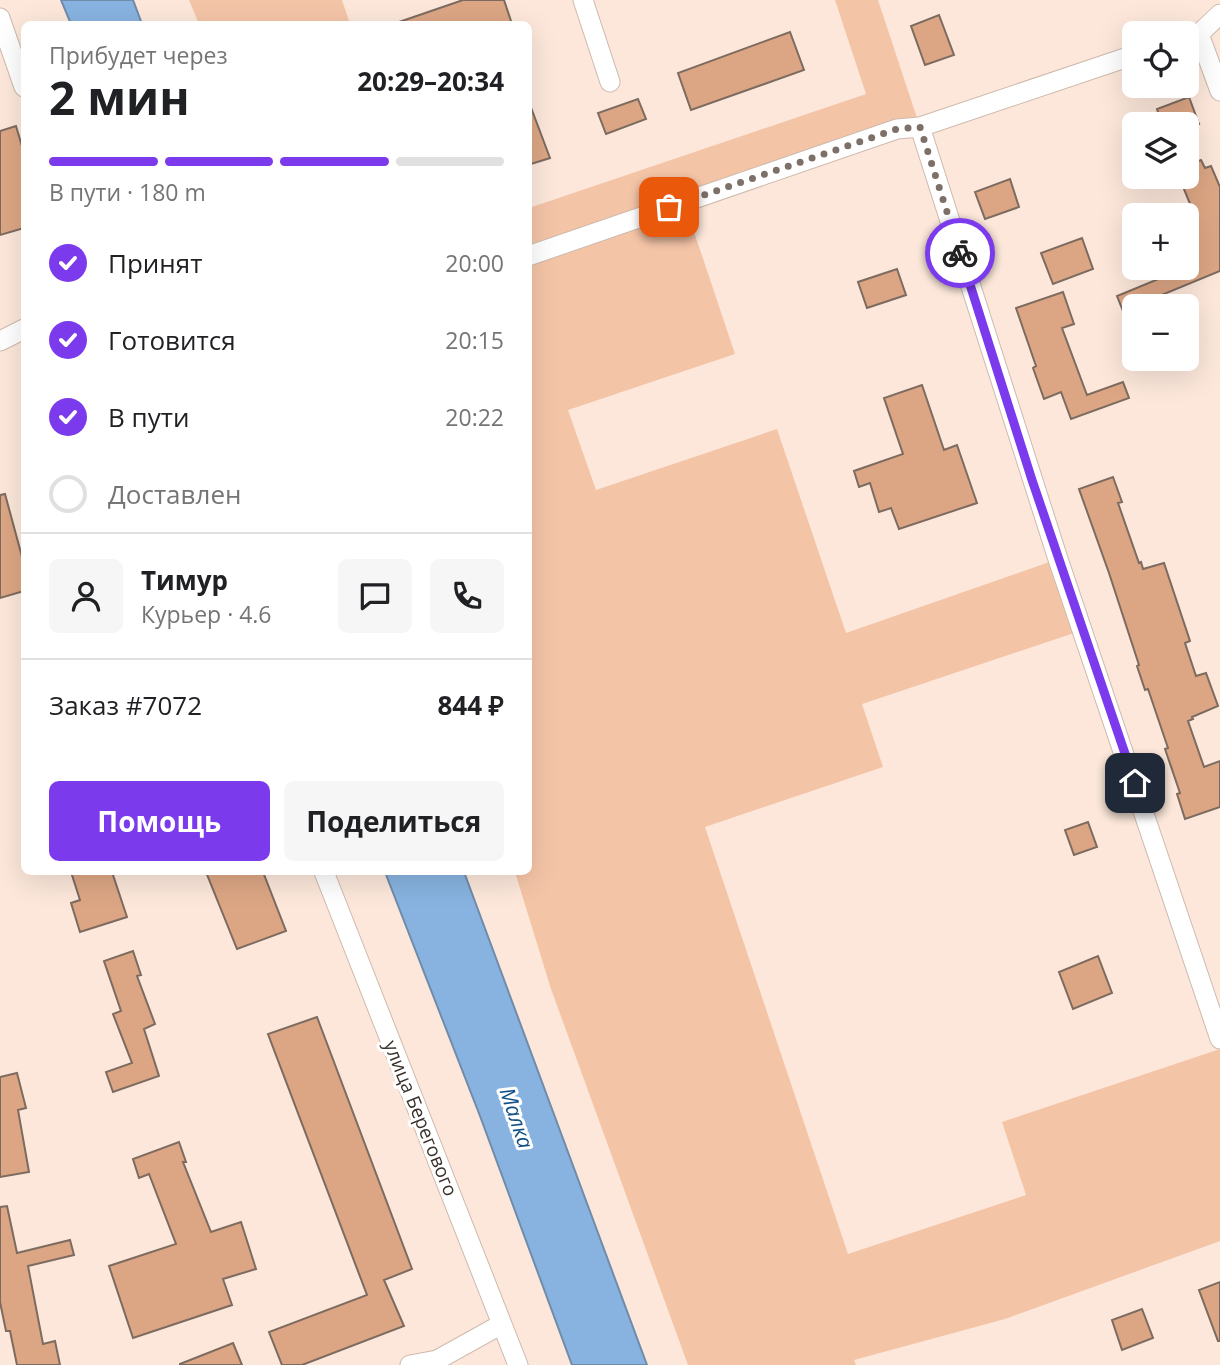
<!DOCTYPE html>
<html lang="ru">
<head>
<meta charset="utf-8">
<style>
	body { margin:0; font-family:"Open Sans",sans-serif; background:#f6f6f6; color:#202124; height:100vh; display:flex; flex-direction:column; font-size:26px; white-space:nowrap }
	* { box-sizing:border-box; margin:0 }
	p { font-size:23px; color:#757577 }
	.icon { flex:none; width:38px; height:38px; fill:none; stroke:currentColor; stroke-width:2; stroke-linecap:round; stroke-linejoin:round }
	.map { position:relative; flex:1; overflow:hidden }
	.side { position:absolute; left:21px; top:21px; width:511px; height:854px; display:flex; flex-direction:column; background:#fff; border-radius:10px; box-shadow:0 7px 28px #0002 }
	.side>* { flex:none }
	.tools { position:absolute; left:1122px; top:21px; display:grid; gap:14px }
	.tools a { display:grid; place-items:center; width:77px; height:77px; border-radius:10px; background:#fff; box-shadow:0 7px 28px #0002; font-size:35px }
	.pin { position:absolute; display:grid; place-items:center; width:60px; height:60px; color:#fff; margin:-30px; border-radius:14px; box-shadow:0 4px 10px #0006 }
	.courier { position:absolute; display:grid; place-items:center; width:70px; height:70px; margin:-35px; border:5px solid #7c3aed; border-radius:50%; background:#fff; color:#222; box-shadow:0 2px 9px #0007 }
	.summary em { font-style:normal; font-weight:700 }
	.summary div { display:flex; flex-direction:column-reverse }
	.summary { display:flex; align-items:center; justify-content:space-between; height:119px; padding:0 28px }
	h1 { font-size:46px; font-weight:700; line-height:52px }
	.bar { display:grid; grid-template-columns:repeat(4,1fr); gap:10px 7px; align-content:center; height:84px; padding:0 28px }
	.bar i { height:9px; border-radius:5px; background:#e0e0e0 }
	.bar .current { background:#7c3aed }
	.bar p { grid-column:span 4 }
	.line { display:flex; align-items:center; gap:18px; padding:0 28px; border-top:2px solid #e0e0e0 }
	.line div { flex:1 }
	.round { display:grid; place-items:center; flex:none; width:74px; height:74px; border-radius:10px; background:#f6f6f6 }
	ol { padding:0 28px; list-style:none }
	li { display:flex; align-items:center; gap:21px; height:77px }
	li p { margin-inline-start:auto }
	li .icon { padding:7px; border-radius:50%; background:#7c3aed; color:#fff; stroke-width:4 }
	li:last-child { color:#757577 }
	li i { width:38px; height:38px; border:4px solid #e0e0e0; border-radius:50% }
	.button { display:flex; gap:14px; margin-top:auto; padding:14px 28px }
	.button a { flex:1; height:80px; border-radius:10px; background:#7c3aed; color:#fff; font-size:28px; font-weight:700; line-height:80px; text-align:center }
	.button a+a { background:#f6f6f6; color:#202124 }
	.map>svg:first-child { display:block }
	.green { fill:#f4c4a7 }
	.water { fill:#88b3e0; stroke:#708caa; stroke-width:2 }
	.building { fill:#dca684; stroke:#7d6b60; stroke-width:2 }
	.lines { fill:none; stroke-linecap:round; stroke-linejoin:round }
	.minor-casing { stroke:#cebaad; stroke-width:21 }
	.minor { stroke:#fff; stroke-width:19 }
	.done { stroke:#7d7068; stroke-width:7; stroke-dasharray:0 12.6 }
	.route { stroke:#7c3aed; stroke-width:9 }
	.labels { text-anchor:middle; stroke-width:6; stroke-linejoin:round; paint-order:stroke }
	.street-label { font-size:19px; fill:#38302b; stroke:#fff }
	.water-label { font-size:21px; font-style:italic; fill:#0f5087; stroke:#fff }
</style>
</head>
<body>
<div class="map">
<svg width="1220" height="1365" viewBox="0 0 1220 1365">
	<rect width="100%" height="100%" fill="#fce7da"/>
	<!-- green -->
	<path class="green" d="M 189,0 L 342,0 L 350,24 L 199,24 Z
		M 835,0 L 878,0 L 920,127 L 684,202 L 735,354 L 568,410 L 596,490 L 777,429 L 846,633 L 1058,559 L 1083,630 L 862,704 L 883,767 L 705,827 L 848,1254 L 1026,1195 L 1002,1122 L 1220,1049 L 1220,1241 L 1005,1319 L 854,1360 L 856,1365 L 688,1365 L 551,989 L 515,872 L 528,872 L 529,208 L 866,94 Z"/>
	<!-- water -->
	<path class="water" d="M 61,0 L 133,0 L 142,24 L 71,24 Z
		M 385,872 L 464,872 L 647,1365 L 572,1365 L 480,1116 Z"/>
	<!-- building -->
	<path class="building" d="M 463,0 L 504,0 L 512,24 L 399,24 L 399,22 Z
		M 939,15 L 954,55 L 925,65 L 911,26 Z
		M 790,32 L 804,70 L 691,110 L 678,73 Z
		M 1189,97 L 1199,124 L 1162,124 L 1157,109 Z
		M 638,99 L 646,119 L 606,134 L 598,113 Z
		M 528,105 L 530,105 L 550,158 L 528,165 Z
		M 16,126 L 24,153 L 24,228 L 0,235 L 0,131 Z
		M 1201,160 L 1205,168 L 1211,166 L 1220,187 L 1220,271 L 1123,311 L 1117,296 L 1195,264 L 1186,240 L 1186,219 L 1195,216 L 1179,177 L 1186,177 L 1186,166 Z
		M 1010,179 L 1019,207 L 985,219 L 975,192 Z
		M 1082,238 L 1093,269 L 1053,284 L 1041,253 Z
		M 897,269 L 906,295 L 867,308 L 858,282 Z
		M 1063,292 L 1074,324 L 1062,328 L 1087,395 L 1123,382 L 1129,398 L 1071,419 L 1061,392 L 1044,399 L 1033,368 L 1036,366 L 1016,308 Z
		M 922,385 L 944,450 L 957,445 L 977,503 L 899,529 L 891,508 L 879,512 L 870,483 L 859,487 L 854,471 L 903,454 L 884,398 Z
		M 1113,477 L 1122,502 L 1118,503 L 1139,563 L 1141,562 L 1143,569 L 1164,563 L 1190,641 L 1185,643 L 1196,676 L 1206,673 L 1218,706 L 1192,717 L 1193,719 L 1188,721 L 1204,767 L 1220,761 L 1220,807 L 1185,819 L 1177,794 L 1180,793 L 1165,749 L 1168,748 L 1148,689 L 1145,690 L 1137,666 L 1139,665 L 1109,573 L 1079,489 Z
		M 5,494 L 24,564 L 24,591 L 0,598 L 0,495 Z
		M 1088,822 L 1097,847 L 1074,855 L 1065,830 Z
		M 71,872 L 112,872 L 127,917 L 80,932 L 71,903 L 80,900 Z
		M 206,872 L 263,872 L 286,931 L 237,949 Z
		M 133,951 L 141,975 L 137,976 L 155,1024 L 144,1029 L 159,1076 L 113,1092 L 106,1072 L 132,1063 L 113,1014 L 121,1011 L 104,961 Z
		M 1098,956 L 1112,993 L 1073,1009 L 1059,972 Z
		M 317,1017 L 412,1269 L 384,1280 L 404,1326 L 302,1365 L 282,1365 L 269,1332 L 367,1295 L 268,1034 Z
		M 17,1073 L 26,1108 L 18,1110 L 29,1172 L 0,1177 L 0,1077 Z
		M 179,1142 L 186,1162 L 183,1162 L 211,1232 L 241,1222 L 256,1269 L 223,1279 L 232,1305 L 133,1338 L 109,1266 L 176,1244 L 149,1174 L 139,1178 L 133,1159 Z
		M 7,1206 L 17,1253 L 70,1240 L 74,1255 L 28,1266 L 43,1344 L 55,1341 L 60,1365 L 17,1365 L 10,1331 L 6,1331 L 0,1302 L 0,1207 Z
		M 1220,1282 L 1220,1341 L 1218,1341 L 1199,1290 Z
		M 1142,1309 L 1153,1338 L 1122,1350 L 1112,1320 Z
		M 233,1343 L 242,1365 L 180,1365 L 180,1364 Z"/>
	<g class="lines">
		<defs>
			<path id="minor" d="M 583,0 L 610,82
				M 1220,14 L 1199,34 L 1220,91
				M 0,18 L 24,87
				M 920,127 L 1058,559 L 1220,1039
				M 528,256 L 897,129 L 920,127 L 1134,55
				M 0,341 L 24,329
				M 324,872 L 518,1365
				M 410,1365 L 437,1360 L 502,1324"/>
		</defs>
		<!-- minor casing -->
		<use href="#minor" class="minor-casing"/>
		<!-- minor -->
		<use href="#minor" class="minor"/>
	</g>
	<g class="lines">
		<!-- done -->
		<path class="done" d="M 669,207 L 897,129 L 920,127 L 960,253"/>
		<!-- route -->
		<path class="route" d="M 960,253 L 1032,480 L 1135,783"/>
	</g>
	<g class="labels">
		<!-- street labels -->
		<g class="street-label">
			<text transform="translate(421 1118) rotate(68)" y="7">улица Берегового</text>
		</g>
		<!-- water labels -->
		<g class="water-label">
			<text transform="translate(516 1118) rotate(71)" y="7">Малка</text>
		</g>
	</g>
</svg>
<div class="tools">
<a><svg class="icon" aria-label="locate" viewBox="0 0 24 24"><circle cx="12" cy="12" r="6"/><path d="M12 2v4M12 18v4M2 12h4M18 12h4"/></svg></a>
<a><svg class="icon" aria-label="layers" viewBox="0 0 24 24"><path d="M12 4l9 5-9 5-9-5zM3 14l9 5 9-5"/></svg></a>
<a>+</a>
<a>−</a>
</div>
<div class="pin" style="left:669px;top:207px;background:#ea580c"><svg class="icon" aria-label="bag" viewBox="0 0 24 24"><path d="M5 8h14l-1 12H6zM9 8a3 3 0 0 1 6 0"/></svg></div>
<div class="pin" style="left:1135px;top:783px;background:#1f2937"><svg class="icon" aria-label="home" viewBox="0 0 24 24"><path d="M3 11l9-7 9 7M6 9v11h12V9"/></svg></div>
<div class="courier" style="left:960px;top:253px"><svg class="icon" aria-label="bike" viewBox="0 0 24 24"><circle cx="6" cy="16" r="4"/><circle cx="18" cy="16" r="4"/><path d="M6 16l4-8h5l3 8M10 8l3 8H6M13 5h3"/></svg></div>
<section class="side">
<div class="summary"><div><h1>2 мин</h1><p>Прибудет через</p></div><em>20:29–20:34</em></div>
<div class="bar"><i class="current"></i><i class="current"></i><i class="current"></i><i></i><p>В пути · 180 m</p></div>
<ol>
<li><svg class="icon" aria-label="check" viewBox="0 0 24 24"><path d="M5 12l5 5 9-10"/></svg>Принят<p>20:00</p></li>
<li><svg class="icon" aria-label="check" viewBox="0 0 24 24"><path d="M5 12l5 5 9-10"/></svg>Готовится<p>20:15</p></li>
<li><svg class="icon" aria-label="check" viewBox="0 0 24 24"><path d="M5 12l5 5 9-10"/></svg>В пути<p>20:22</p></li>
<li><i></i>Доставлен</li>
</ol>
<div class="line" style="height:126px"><a class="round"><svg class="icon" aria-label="person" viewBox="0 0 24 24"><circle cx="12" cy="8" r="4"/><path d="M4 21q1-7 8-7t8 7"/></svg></a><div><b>Тимур</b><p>Курьер · 4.6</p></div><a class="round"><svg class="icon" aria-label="chat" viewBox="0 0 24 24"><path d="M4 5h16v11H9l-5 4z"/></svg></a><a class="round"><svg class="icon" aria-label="phone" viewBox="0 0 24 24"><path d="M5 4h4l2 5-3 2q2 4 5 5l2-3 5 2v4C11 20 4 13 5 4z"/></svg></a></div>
<div class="line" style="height:91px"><div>Заказ #7072</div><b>844 ₽</b></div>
<div class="button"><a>Помощь</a><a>Поделиться</a></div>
</section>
</div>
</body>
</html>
